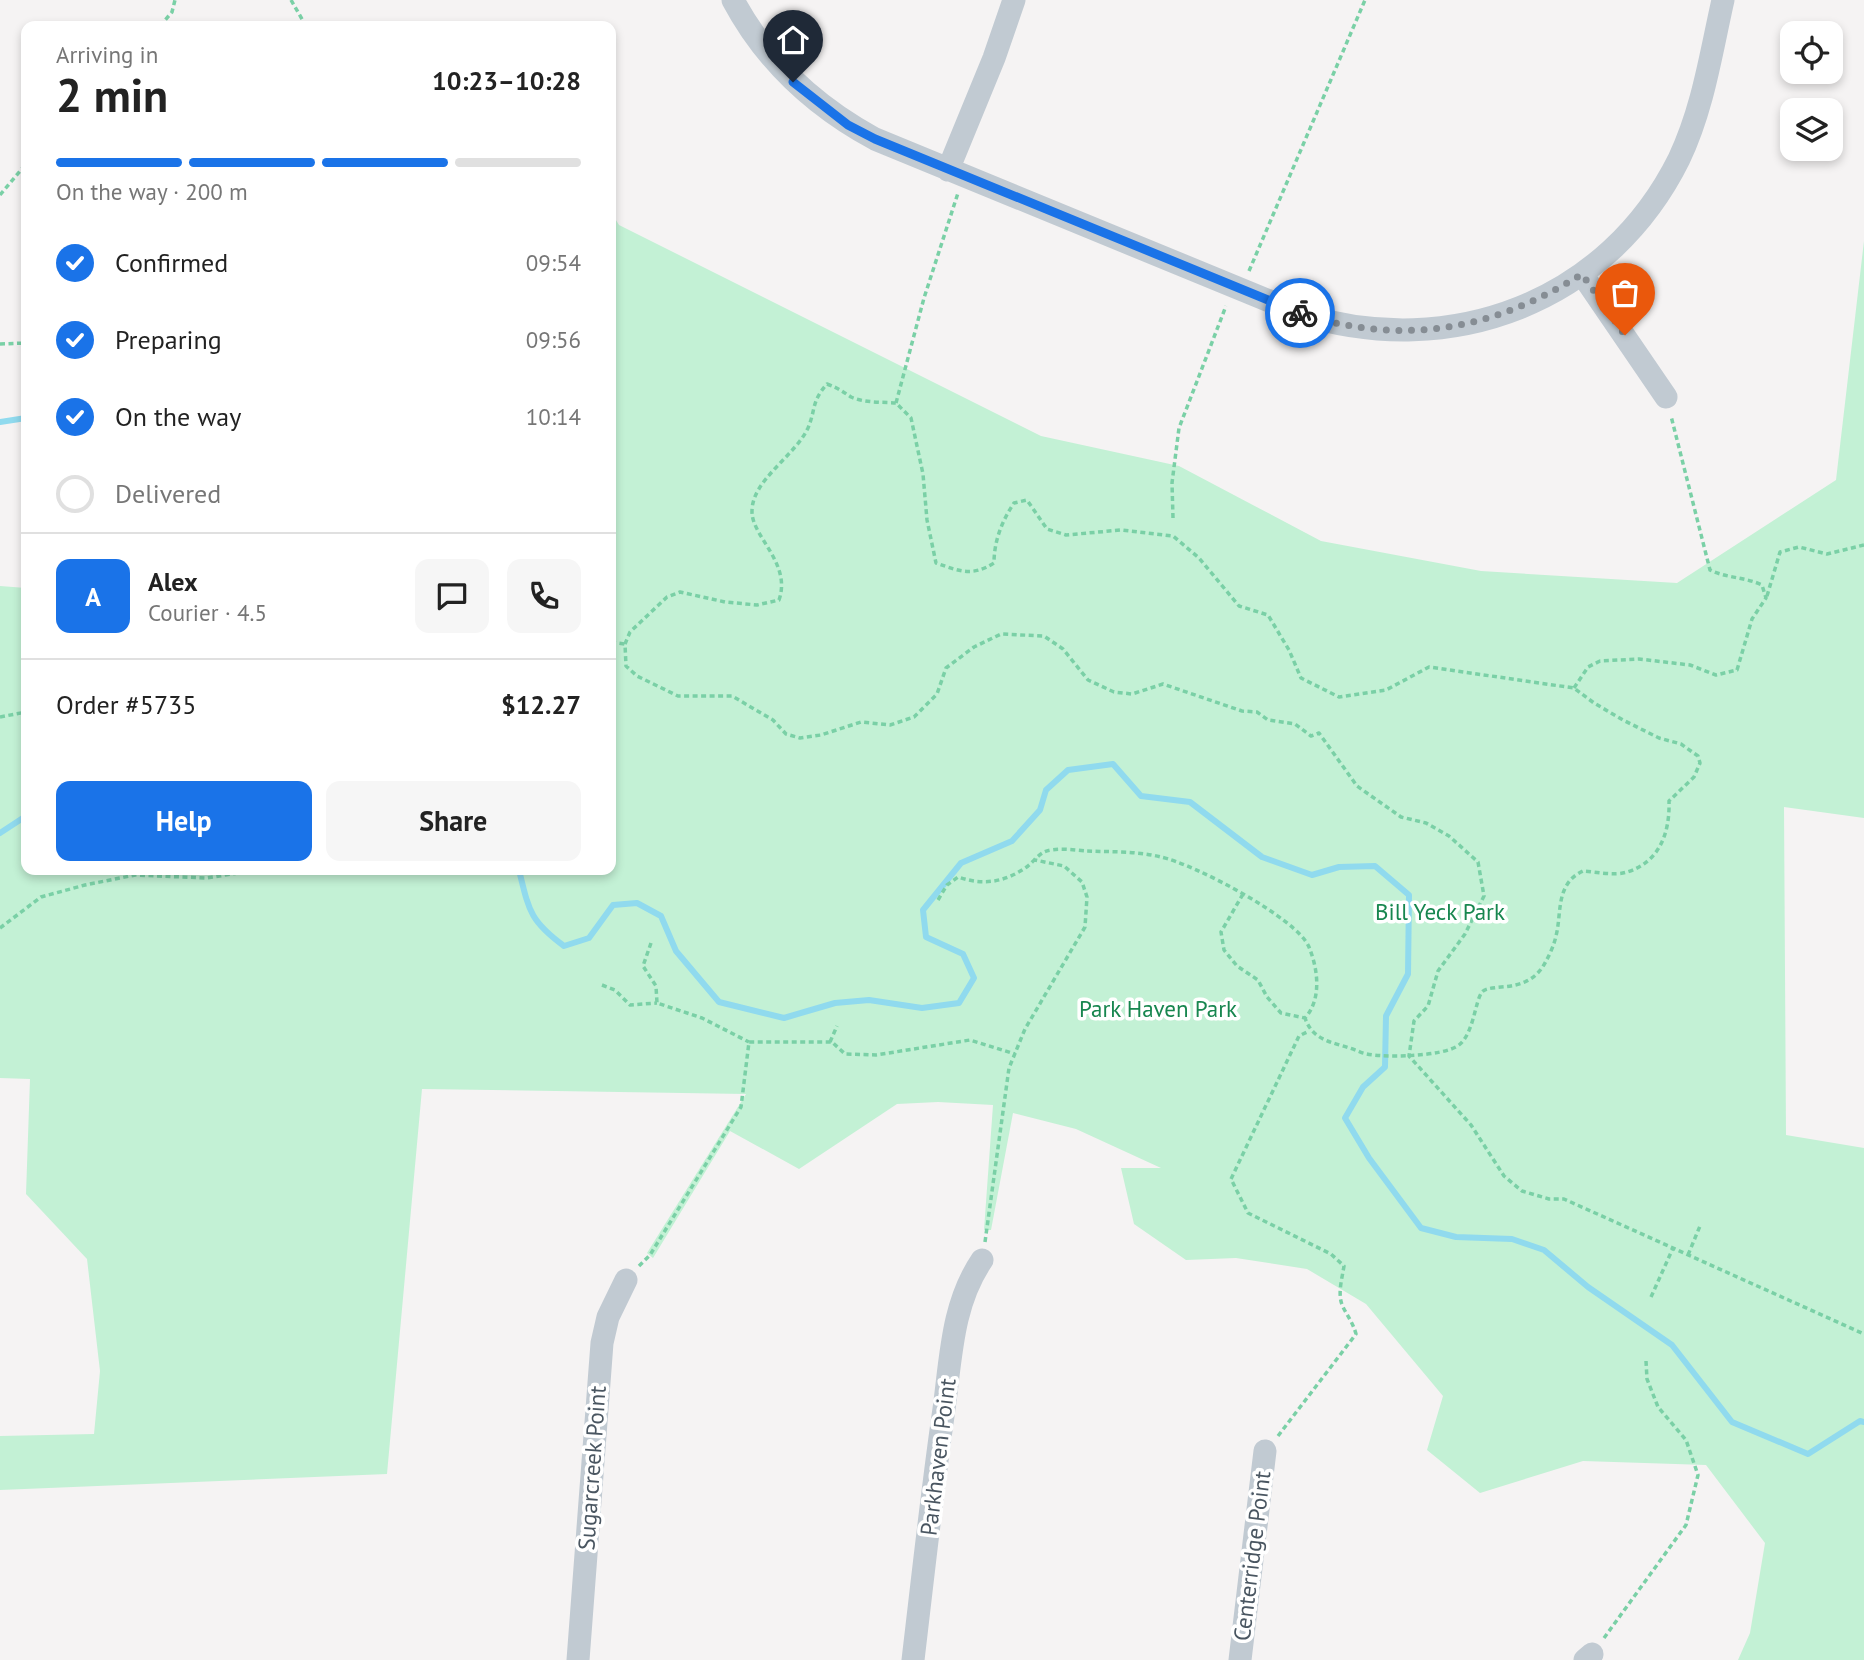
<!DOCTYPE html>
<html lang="en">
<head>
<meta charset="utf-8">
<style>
	body { margin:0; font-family:"PT Sans",sans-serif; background:#f6f6f6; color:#222; height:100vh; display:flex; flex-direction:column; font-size:26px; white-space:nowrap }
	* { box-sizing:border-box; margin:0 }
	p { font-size:23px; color:#767676 }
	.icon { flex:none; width:38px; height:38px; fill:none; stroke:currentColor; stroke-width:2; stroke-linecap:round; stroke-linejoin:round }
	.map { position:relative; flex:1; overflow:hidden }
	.drawer { position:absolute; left:21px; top:21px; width:595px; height:854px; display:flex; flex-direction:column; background:#fff; border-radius:14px; box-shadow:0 4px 10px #0003 }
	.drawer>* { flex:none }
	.controls { position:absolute; left:1780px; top:21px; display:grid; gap:14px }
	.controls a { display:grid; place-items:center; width:63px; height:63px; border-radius:14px; background:#fff; box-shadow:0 4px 10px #0003; font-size:35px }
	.pin { position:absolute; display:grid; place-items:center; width:60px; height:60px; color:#fff; margin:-72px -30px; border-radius:50% 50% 50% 0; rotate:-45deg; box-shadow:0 0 7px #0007 }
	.pin .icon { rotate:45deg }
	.courier { position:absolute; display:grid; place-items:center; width:70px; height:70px; margin:-35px; border:5px solid #1a73e8; border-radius:50%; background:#fff; color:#222; box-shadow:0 2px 9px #0007 }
	.headline em { font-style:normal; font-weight:800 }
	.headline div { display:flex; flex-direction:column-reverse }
	.headline { display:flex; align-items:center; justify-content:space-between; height:119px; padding:0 35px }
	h1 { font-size:46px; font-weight:800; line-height:52px }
	.bar { display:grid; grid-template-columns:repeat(4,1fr); gap:10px 7px; align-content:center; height:84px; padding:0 35px }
	.bar i { height:9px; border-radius:5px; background:#e0e0e0 }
	.bar .selected { background:#1a73e8 }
	.bar p { grid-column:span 4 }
	.line { display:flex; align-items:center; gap:18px; padding:0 35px; border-top:2px solid #e0e0e0 }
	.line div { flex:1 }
	.round { display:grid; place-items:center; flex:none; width:74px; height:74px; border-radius:14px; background:#f6f6f6 }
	ol { padding:0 35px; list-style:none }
	li { display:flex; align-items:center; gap:21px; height:77px }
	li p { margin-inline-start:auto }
	li .icon { padding:7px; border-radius:50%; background:#1a73e8; color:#fff; stroke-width:4 }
	li:last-child { color:#767676 }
	li i { width:38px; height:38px; border:4px solid #e0e0e0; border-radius:50% }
	.action { display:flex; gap:14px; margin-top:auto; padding:14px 35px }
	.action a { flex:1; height:80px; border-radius:14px; background:#1a73e8; color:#fff; font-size:28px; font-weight:800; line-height:80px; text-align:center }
	.action a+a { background:#f6f6f6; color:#222 }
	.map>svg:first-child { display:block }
	.green { fill:#c3f1d5 }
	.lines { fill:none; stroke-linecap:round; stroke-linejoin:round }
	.stream { stroke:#90daee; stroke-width:6 }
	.path { stroke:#7ad0a6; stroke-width:3.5; stroke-dasharray:5 3.5; stroke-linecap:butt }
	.street { stroke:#c1cad2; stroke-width:23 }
	.done { stroke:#868d94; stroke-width:7; stroke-dasharray:0 12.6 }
	.route { stroke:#1a73e8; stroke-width:9 }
	.labels { text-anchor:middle; stroke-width:7; stroke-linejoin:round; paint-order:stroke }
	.park-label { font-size:23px; fill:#17864f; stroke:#fff }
	.street-label { font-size:23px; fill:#4a5661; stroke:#fff }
</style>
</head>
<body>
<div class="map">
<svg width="1864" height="1660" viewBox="0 0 1864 1660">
	<rect width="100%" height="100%" fill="#f5f3f3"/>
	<!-- green -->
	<path class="green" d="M 611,212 L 619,225 L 1041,436 L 1179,466 L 1321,541 L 1481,571 L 1677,583 L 1836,480 L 1864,241 L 1864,818 L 1784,807 L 1786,1135 L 1864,1148 L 1864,1660 L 1738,1660 L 1750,1633 L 1765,1543 L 1706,1465 L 1583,1461 L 1480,1493 L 1427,1450 L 1443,1396 L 1366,1304 L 1307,1269 L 1236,1258 L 1186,1260 L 1134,1224 L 1121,1168 L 1161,1168 L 1076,1129 L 1013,1113 L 991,1230 L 984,1230 L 993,1105 L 938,1102 L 897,1104 L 799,1169 L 730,1131 L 653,1258 L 647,1253 L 746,1094 L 422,1089 L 387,1474 L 0,1490 L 0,1436 L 94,1434 L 100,1371 L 87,1259 L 26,1194 L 30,1079 L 0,1078 L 0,586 L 26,588 L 26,870 L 611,870 Z"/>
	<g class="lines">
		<!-- stream -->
		<path class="stream" d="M 0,422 L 26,418
			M 0,833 L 26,816
			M 519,870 C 529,911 530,921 564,946 L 589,938 L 613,905 L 637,903 L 661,916 L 676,951 L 719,1002 L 784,1018 L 835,1003 L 869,1000 L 922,1008 L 959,1003 L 974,978 L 963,954 L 926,937 L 923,910 L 961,863 L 1012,841 L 1040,810 L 1046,790 L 1068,770 L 1113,764 L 1141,796 L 1190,802 L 1262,857 L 1312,875 L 1339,867 L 1375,866 L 1409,895 L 1408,974 L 1386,1016 L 1385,1067 L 1363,1087 L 1345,1118 L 1369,1158 L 1421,1228 L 1456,1237 L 1512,1239 L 1544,1250 L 1588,1287 L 1672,1345 L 1732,1422 L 1808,1454 L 1860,1421 L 1864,1422"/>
		<!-- path -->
		<path class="path" d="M 291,0 L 306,26
			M 160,26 L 172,12 L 175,0
			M 0,195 L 26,164
			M 1249,271 L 1365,0
			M 0,344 L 26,343
			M 896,403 L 924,298 L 958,193
			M 1173,518 L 1172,483 L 1179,428 L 1226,306
			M 1767,596 L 1780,552 L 1799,547 L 1827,554 L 1864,545
			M 611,642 L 625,644
			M 1574,688 L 1588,667 L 1600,661 L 1639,659 L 1690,665 L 1716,675 L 1737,670 L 1752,619 L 1766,598 L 1762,585 C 1745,577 1726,578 1710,570 L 1671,416
			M 0,717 L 26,712
			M 1243,894 L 1221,932 L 1224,950 L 1237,966 L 1258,980 L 1267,997 L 1281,1013 L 1305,1018
			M 938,900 L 947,885 L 958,877 C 984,886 1006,882 1028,866 C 1033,862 1038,855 1044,852 C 1055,847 1075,850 1087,851 C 1111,852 1137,851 1161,857 C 1194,864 1297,918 1309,947 C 1318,969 1322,999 1305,1018 C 1314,1044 1338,1042 1360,1052 C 1376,1059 1444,1057 1459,1045 C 1474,1033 1475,1001 1482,992 C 1491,982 1529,996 1546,961 C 1550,954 1554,945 1556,936 C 1562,913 1555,884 1583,871 C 1596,872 1615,876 1627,872 C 1660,862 1670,832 1669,801 L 1694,777 L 1700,763 L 1698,756 L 1681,744 L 1659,738 L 1623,720 L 1594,703 L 1574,688 L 1429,667 L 1386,690 L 1339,697 L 1301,678 L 1289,650 L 1268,615 L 1239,606 L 1199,558 L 1173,536 L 1121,530 L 1066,535 L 1047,529 L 1027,500 L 1014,503 C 1002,521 994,541 994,563 C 972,577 959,571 936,563 L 927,520 L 923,474 L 911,418 L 896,403 C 883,402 864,403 851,397 C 842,391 838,388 827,384 C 811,402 816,409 808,428 C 795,456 752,480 752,511 C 751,536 792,563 779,600 L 757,605 L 725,602 L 680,592 L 667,597 L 630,632 L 625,644 L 626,666 L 637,676 L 678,696 L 732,696 L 773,720 L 786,734 L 800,738 L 821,735 L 861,722 L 890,725 L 914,717 L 937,694 L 946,668 L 974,647 L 1001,634 L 1044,636 L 1063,649 L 1088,680 L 1114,692 L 1132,694 L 1163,684 L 1242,711 L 1257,712 L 1268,720 L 1295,724 L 1311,736 L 1319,733 L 1357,786 L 1401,817 L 1426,823 L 1449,836 L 1478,862 L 1484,896 L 1465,934 L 1438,971 L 1428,1006 L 1414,1021 L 1409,1056 L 1471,1125 L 1504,1176 L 1522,1191 L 1549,1199 L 1564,1199 L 1864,1334
			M 0,928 L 41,897 L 85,885 L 135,875 L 206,878 L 258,870
			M 651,943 L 643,966 L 656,986 L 657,1003 L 702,1018 L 749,1042
			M 602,985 L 615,990 L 630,1005 L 657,1003
			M 830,1042 L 837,1026
			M 985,1242 L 1009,1068 L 1025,1029 L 1085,927 L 1087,897 L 1082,882 L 1064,866 L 1035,860
			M 1688,1255 L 1700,1226
			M 639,1266 L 650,1255 L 741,1107 L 749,1042 L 832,1042 L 845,1054 L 876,1055 L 970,1040 L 1015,1054
			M 1651,1297 L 1673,1248
			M 1278,1436 L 1356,1334 C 1353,1323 1348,1317 1343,1307 C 1337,1295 1342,1279 1344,1266 L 1331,1254 L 1248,1213 L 1231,1179 L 1299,1036 L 1309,1031
			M 1604,1638 L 1686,1525 L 1698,1475 L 1686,1440 L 1658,1407 L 1647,1379 L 1646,1361"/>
		<!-- street -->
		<path class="street" d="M 733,0 C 766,62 814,106 875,139 L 1301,314 C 1451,361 1608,302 1679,159 C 1703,109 1711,53 1723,0
			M 948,170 L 994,58 L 1014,0
			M 1582,274 L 1666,397
			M 578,1660 L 602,1343 L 608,1317 L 626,1280
			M 913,1660 C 923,1576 932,1492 944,1409 C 951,1357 952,1304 982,1260
			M 1240,1660 L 1265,1451
			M 1585,1660 L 1592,1654"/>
	</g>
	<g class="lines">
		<!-- done -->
		<path class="done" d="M 1300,313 C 1401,347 1494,330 1582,274 L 1625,335"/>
		<!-- route -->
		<path class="route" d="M 793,82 L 848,125 L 875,139 L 1300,313"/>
	</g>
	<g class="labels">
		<!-- park labels -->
		<g class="park-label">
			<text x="1440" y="920">Bill Yeck Park</text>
			<text x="1158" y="1017">Park Haven Park</text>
		</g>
		<!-- street labels -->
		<g class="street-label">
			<text transform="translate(938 1457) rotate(-83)" y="8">Parkhaven Point</text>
			<text transform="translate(592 1468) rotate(-86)" y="8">Sugarcreek Point</text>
			<text transform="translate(1252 1556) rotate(-83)" y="8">Centerridge Point</text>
		</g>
	</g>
</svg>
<div class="controls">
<a><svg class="icon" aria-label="locate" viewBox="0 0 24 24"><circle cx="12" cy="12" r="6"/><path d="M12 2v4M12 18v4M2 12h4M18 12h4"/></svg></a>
<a><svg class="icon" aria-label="layers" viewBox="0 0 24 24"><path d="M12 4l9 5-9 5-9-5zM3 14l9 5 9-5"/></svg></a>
</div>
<div class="pin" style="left:1625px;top:335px;background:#ea580c"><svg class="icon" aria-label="bag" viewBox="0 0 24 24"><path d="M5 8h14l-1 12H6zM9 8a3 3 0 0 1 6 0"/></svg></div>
<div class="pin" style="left:793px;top:82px;background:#1f2937"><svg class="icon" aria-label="home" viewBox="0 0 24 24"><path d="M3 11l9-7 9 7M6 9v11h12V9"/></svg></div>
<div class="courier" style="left:1300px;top:313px"><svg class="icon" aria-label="bike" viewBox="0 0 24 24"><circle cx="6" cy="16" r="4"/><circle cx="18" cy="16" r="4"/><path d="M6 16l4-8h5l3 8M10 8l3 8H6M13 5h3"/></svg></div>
<section class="drawer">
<div class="headline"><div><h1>2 min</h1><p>Arriving in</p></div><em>10:23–10:28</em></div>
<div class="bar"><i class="selected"></i><i class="selected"></i><i class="selected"></i><i></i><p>On the way · 200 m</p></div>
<ol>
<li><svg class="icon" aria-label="check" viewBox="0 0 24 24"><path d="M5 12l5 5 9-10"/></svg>Confirmed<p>09:54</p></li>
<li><svg class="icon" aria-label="check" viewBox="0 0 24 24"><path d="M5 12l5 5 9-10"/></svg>Preparing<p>09:56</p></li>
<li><svg class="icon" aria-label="check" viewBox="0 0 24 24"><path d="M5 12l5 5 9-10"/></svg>On the way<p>10:14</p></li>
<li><i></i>Delivered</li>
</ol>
<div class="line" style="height:126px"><b class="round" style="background:#1a73e8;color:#fff">A</b><div><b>Alex</b><p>Courier · 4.5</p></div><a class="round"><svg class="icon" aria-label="chat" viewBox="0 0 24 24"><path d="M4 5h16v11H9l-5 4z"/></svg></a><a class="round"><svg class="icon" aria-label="phone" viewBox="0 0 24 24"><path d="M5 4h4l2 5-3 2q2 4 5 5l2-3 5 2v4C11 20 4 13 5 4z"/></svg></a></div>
<div class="line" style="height:91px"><div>Order #5735</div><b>$12.27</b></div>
<div class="action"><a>Help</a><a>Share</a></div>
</section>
</div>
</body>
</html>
